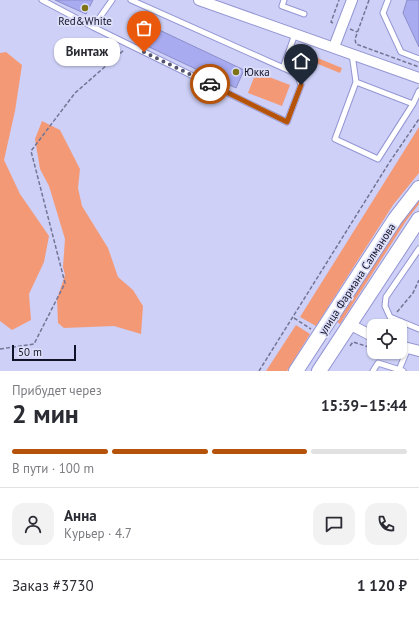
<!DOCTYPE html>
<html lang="ru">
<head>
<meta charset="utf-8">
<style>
	body { margin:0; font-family:"PT Sans",sans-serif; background:#f2f2f3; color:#2b2b33; height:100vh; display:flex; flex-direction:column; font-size:15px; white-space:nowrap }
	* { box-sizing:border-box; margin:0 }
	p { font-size:13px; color:#7c7c81 }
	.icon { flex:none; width:22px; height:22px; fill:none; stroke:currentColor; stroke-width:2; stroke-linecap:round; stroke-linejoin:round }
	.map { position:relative; height:371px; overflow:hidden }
	.side { display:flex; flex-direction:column; background:#fff; flex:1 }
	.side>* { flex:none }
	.fabs { position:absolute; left:367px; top:319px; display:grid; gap:8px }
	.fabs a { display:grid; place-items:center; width:40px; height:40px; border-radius:8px; background:#fff; box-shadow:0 1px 3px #0004; font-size:20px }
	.scale { position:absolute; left:12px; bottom:10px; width:64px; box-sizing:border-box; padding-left:4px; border:2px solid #121228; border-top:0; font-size:11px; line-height:14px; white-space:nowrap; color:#121228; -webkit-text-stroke:3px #dddff9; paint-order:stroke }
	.pin { position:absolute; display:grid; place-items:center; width:34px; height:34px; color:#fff; margin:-41px -17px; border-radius:50% 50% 50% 0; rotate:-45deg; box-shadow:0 0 4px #0007 }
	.pin .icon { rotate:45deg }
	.courier { position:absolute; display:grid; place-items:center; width:40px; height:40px; margin:-20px; border:3px solid #b45309; border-radius:50%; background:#fff; color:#222; box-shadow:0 1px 5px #0007 }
	.bubble { position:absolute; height:28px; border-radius:12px; background:#fff; box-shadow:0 1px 3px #0004; font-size:13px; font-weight:600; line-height:28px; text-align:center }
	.head em { font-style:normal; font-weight:600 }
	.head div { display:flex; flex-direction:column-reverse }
	.head { display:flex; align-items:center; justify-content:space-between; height:68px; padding:0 12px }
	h1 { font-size:26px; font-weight:600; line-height:30px }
	.bar { display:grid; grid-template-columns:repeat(4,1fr); gap:6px 4px; align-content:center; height:48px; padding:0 12px }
	.bar i { height:5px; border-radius:3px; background:#e1e1e2 }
	.bar .on { background:#b45309 }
	.bar p { grid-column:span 4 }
	.line { display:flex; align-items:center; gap:10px; padding:0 12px; border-top:1px solid #e1e1e2 }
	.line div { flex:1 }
	.round { display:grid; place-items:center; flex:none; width:42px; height:42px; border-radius:12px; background:#f2f2f3 }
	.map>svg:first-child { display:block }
	.green { fill:#f39976 }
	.building { fill:#a8abf0; stroke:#8c8ecb }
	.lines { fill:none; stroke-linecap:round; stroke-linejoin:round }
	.lane-casing { stroke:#9496d3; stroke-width:7 }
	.street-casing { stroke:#9496d3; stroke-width:12 }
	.secondary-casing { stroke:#9496d3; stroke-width:16 }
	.path { stroke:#747594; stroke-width:1.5; stroke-dasharray:4 2; stroke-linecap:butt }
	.lane { stroke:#fff; stroke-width:5 }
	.street { stroke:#fff; stroke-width:10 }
	.secondary { stroke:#fff; stroke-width:14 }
	.done { stroke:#545470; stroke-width:4; stroke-dasharray:0 7.2 }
	.route { stroke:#b45309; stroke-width:5 }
	.poi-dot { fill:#7e7315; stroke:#dddff9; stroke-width:1.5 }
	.labels { text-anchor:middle; stroke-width:3.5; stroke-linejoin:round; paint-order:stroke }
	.poi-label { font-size:11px; fill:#121228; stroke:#dddff9 }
	.street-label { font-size:11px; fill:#121228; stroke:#dddff9 }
</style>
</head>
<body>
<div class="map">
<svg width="419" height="371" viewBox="0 0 419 371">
	<rect width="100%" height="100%" fill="#ced0f7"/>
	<!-- green -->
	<path class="green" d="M 298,50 L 342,68 L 340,73 L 296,55 Z
		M 6,52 L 22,65 L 15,111 L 4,160 L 20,194 L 49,236 L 44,262 L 29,294 L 31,320 L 12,330 L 0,321 L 0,53 Z
		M 256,72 L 290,85 L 282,106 L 248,93 Z
		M 42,121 L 60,130 L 80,169 L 78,188 L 82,206 L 108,248 L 118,277 L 133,290 L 143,306 L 141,334 L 114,326 L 64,328 L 58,323 L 57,299 L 65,275 L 63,267 L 65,239 L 49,186 L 40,169 L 35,139 Z
		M 419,127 L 419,173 L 393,205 L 316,326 L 300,317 Z
		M 419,198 L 419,204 L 406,221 L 340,324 L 337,322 L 402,221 Z
		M 296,325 L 310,334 L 287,371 L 266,371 Z"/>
	<!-- building -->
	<path class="building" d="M 55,0 L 93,0 L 86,14 Z
		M 407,0 L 419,0 L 419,47 L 403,13 Z
		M 153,27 L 244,70 L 236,88 L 145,45 Z"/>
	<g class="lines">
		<defs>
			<path id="lane" d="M 42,0 L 93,27 L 287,122 L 301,85 L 297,74 L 131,0
				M 284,0 L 282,6 L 304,14
				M 388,0 L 383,13 L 401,52 L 419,59
				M 93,27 L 112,0
				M 352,54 L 356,82 L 413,104 L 419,91
				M 283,68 L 295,34
				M 356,82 L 335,139 L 378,159 L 413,104
				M 419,249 L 386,297 L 385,306 L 390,317 L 419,329
				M 399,370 L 408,348
				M 373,371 L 378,363 L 403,371"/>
			<path id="street" d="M 199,0 L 419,78
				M 334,47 L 352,0
				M 349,324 L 374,337
				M 400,346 L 419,351"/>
			<path id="secondary" d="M 296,371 L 395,219 L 419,188
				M 319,371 L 419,219"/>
		</defs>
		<!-- lane casing -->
		<use href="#lane" class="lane-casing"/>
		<!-- street casing -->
		<use href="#street" class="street-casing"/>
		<!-- secondary casing -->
		<use href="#secondary" class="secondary-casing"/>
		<!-- path -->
		<path class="path" d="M 369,0 L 355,39 L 356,44 L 419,67
			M 333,23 L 331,22 L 339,0
			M 350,29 L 357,32
			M 397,312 L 413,293 L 419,280
			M 294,318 L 311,329
			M 381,326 L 383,320
			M 350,346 L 353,342 L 372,348 L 373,345
			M 0,349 L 34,344 L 65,283 L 31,151 L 75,93 L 124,50
			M 259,371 L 389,163 L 419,119"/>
		<!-- lane -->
		<use href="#lane" class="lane"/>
		<!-- street -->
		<use href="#street" class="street"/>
		<!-- secondary -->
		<use href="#secondary" class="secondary"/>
	</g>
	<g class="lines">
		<!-- done -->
		<path class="done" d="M 144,52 L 210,84"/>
		<!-- route -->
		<path class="route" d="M 210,84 L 287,122 L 301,85"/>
	</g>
	<!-- markers -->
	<g class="poi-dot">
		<circle cx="85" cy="8" r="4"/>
		<circle cx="236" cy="72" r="4"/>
	</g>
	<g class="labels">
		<!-- poi labels -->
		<g class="poi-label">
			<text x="85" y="25">Red&amp;White</text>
			<text x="244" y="76" text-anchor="start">Юкка</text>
		</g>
		<!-- street labels -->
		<g class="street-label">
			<text transform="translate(357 279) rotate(-57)" y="4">улица Фармана Салманова</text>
		</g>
	</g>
</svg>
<div class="fabs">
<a><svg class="icon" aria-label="locate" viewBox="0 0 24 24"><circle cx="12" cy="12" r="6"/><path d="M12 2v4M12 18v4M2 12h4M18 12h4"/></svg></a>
</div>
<div class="scale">50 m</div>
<div class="pin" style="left:144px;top:52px;background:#ea580c"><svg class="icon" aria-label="bag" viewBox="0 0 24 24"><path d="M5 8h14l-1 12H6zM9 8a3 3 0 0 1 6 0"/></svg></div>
<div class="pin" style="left:301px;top:85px;background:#1f2937"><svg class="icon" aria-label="home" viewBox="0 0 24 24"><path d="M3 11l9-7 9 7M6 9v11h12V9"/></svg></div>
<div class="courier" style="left:210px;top:84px"><svg class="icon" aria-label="car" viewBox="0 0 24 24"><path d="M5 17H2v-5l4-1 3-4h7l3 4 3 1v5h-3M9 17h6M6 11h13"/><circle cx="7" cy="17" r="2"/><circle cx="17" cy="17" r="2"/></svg></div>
<div class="bubble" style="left:54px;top:38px;width:66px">Винтаж</div>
</div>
<section class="side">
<div class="head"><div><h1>2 мин</h1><p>Прибудет через</p></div><em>15:39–15:44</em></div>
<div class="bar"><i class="on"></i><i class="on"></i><i class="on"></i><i></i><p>В пути · 100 m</p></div>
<div class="line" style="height:72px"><a class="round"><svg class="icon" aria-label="person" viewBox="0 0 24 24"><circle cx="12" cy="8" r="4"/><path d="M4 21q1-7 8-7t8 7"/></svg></a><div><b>Анна</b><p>Курьер · 4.7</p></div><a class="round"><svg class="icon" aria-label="chat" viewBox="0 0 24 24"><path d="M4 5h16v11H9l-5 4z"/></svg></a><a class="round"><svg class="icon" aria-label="phone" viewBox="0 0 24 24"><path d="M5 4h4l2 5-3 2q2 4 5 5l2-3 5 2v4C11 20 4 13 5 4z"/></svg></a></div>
<div class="line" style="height:52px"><div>Заказ #3730</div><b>1 120 ₽</b></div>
</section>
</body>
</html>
